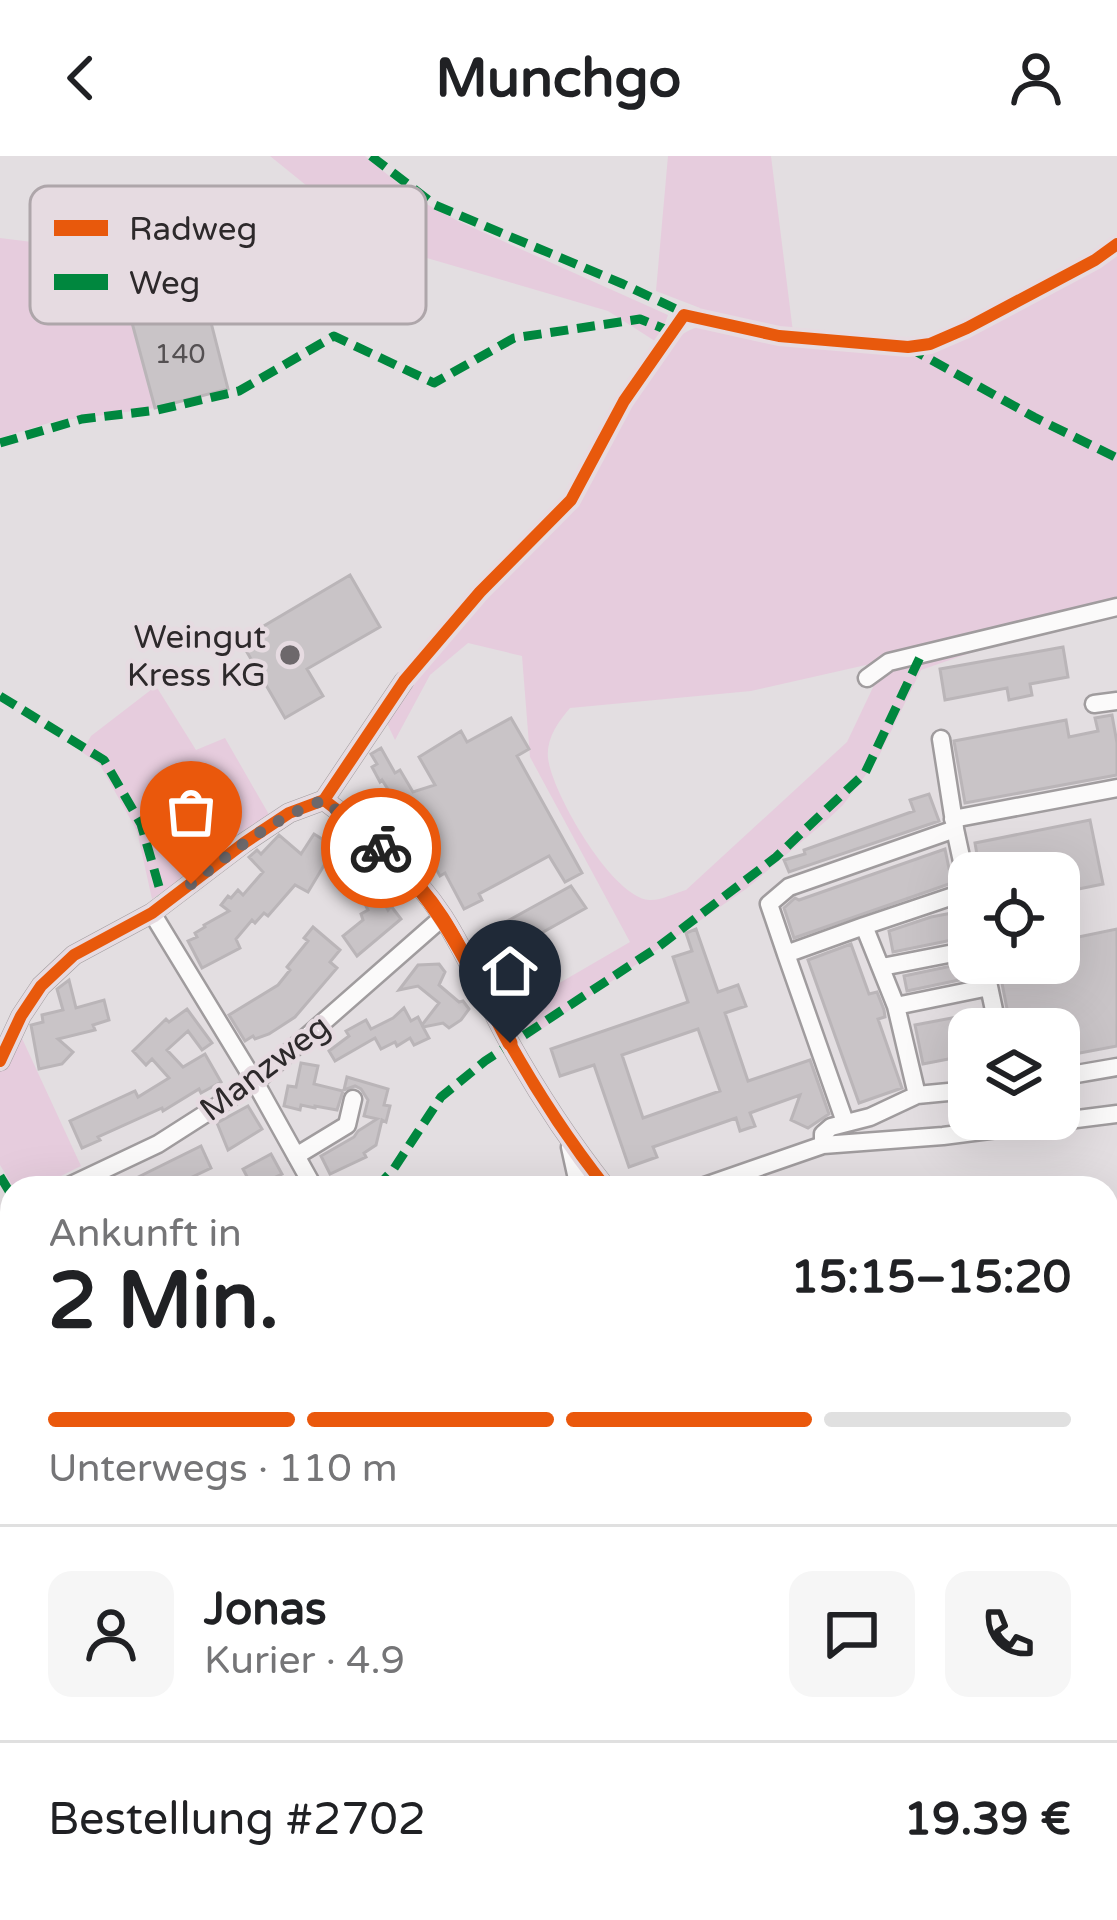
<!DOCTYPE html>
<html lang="de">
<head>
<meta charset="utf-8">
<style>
	body { margin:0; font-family:"Varela Round",sans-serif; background:#f6f6f6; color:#202124; height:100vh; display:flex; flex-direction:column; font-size:45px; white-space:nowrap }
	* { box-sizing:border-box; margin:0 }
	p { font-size:39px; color:#757577 }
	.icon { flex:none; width:66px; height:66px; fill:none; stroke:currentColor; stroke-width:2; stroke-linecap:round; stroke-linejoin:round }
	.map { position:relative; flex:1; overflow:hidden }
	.panel { position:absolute; left:0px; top:1020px; width:1119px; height:744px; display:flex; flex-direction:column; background:#fff; border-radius:36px 36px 0 0; box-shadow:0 12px 48px #0002 }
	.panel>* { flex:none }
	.fabs { position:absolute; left:948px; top:696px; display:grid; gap:24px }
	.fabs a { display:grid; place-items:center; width:132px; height:132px; border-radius:24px; background:#fff; box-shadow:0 12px 48px #0002; font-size:60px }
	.pin { position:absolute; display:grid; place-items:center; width:102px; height:102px; color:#fff; margin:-123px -51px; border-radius:50% 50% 50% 0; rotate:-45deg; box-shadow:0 0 12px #0007 }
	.pin .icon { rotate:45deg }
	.courier { position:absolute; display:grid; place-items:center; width:120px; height:120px; margin:-60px; border:9px solid #ea580c; border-radius:50%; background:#fff; color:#222; box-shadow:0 3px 15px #0007 }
	.overview em { font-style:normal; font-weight:700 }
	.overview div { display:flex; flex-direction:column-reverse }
	.overview { display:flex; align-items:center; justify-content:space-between; height:204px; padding:0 48px }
	h1 { font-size:78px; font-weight:700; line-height:90px }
	.bar { display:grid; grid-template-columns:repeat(4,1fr); gap:18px 12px; align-content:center; height:144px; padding:0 48px }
	.bar i { height:15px; border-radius:9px; background:#e0e0e0 }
	.bar .current { background:#ea580c }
	.bar p { grid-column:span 4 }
	.line { display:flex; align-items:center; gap:30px; padding:0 48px; border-top:3px solid #e0e0e0 }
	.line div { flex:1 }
	.round { display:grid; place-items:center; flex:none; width:126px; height:126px; border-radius:24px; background:#f6f6f6 }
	header { display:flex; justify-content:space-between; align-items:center; height:156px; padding:0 48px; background:#fff; font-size:54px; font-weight:700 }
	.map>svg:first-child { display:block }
	.green { fill:#e6ccdd; fill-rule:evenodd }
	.water { fill:#8db3b6 }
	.building { fill:#c9c4c7; stroke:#bab5b8; stroke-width:3; fill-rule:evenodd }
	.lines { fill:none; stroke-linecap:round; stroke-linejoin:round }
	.minor-casing { stroke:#a09c9e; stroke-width:21 }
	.path { stroke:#c0bebf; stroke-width:3; stroke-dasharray:9 6; stroke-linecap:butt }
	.minor { stroke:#fbfafa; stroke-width:16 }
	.rail { stroke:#c9c8c8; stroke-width:4.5; stroke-dasharray:21 21; stroke-linecap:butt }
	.quiet { stroke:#00873e; stroke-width:9; stroke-dasharray:18 9; stroke-linecap:butt }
	.cycleway-casing { stroke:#e6dbe1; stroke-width:20 }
	.cycleway { stroke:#e8590c; stroke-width:12 }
	.done { stroke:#6d686b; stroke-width:12; stroke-dasharray:0 21.6 }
	.route { stroke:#ea580c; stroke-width:15 }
	.poi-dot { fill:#6d686b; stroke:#e6dbe1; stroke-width:4.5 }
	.labels { text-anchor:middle; stroke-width:9; stroke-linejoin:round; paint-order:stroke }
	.number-label { font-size:27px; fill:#545052 }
	.poi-label { font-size:33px; fill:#2d292b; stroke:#e6dbe1; text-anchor:end }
	.street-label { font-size:33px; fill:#2d292b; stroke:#e6dbe1 }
	.key { fill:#e6dbe1; stroke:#aea6aa; stroke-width:3 }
	.key-label { font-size:33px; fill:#2d292b }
</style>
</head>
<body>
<header><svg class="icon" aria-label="back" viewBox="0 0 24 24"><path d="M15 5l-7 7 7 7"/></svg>Munchgo<svg class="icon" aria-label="person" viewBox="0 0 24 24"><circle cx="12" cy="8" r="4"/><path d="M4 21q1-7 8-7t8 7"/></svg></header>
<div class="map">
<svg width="1117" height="1764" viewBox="0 0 1117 1764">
	<rect width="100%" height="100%" fill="#e3dee1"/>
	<!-- green -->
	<path class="green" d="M 270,0 L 365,0 L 417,43 L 458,65 L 668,159 L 658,187 L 608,155 L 420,100 L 328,47 Z
		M 668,0 L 771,0 L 794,184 L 906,197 L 971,174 L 1117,95 L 1117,446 L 921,514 L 877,604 L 843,649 L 827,664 L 746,733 L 526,884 L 513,854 L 630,786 L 530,601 L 522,500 L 468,487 L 430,519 L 395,584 L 384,561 C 422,508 464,460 508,413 C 531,389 559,366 578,339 C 606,299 649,183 698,171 L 700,152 L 656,135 ZM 866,509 L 876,525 L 847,586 L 686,734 C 675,737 660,745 649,744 C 612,741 552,637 548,602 C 546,583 558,566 570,552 L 751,535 Z
		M 0,82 L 112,96 L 155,252 L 52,266 L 0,282 Z
		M 156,530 L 196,594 L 225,582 L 271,662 L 152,743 L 137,675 L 100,609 L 82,596 L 91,580 Z
		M 20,878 L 81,1010 L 37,1032 L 14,1032 L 0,1009 L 0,910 Z"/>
	<!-- water -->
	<path class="water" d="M 1117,1468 L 1117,1764 L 451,1764 L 468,1752 L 1107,1752 L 1107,1471 Z
		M 12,1719 L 12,1752 L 420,1752 L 403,1764 L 0,1764 L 0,1726 Z"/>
	<!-- building -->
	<path class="building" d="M 205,143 L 228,233 L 155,252 L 131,163 Z
		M 350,419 L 380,471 L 307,513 L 323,540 L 285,562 L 240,484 Z
		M 1063,491 L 1068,521 L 1030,528 L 1032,539 L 1009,544 L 1007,532 L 945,544 L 940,513 Z
		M 1112,559 L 1117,587 L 1117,619 L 965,647 L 954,585 L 1066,564 L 1069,581 L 1098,575 L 1095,562 Z
		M 511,562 L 529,593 L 517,600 L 582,717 L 565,726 L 549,700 L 479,738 L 482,744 L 464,753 L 445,717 L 440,720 L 393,636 L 391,638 L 382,624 L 380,626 L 372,611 L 377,608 L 371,598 L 381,592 L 395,617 L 400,614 L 413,636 L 435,629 L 419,601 L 461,575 L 467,586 Z
		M 929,638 L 939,665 L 789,716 L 784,704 L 805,698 L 804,694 L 914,655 L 910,644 Z
		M 1090,664 L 1103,728 L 1059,737 L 1059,717 L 980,717 L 975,687 Z
		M 314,678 L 335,691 L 308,736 L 295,729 L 268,760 L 264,757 L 255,767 L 252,764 L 236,783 L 240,792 L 202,812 L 188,785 L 197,781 L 195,777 L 205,771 L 204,769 L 229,755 L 221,749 L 228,740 L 231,742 L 238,734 L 243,739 L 263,716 L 249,701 L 257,694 L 261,698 L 279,679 L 301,698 Z
		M 945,693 L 952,727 L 794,782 L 784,752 L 795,742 L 799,744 Z
		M 374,730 L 388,754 L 391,750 L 401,763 L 357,800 L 343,780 L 363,764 L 361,758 L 368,754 L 360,738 Z
		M 571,730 L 586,752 L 504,798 L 491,774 Z
		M 957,756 L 962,782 L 893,796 L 889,775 L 931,761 Z
		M 313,771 L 340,794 L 330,806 L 337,812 L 295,861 L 269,878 L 255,883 L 253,880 L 245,885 L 229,859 L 278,829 L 290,814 L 287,811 L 308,785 L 304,782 Z
		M 696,773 L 718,836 L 738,829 L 746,850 L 725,857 L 748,925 L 810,904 L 829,958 L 808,972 L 791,964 L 800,939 L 750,957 L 755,970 L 740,975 L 736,962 L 653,991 L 657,1001 L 629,1011 L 594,909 L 560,920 L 551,893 L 688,846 L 673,801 L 692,795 L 686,777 ZM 698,873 L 720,935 L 643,962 L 622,899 Z
		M 1117,773 L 1117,890 L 1059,901 L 1059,873 L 1011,873 L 998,807 L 1059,807 L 1059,785 Z
		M 851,788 L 869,838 L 877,836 L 884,854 L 885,861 L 878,863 L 902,932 L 859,947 L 808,804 Z
		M 439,808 L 445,816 L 439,829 L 459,846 L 463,845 L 469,853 L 461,864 L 449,872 L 443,867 L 423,871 L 429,882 L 414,889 L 410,882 L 397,890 L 395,886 L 381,893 L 375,882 L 335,905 L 329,895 L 349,880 L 346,875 L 366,864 L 371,873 L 393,862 L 404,852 L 411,865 L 418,861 L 422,869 L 439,847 L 418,830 L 399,834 L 418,809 Z
		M 956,809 L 959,824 L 907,835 L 904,820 Z
		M 69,824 L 76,852 L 104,844 L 109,864 L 93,869 L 95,874 L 58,883 L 73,896 L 62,908 L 39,913 L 31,869 L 43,866 L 42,859 L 63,854 L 57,833 Z
		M 187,853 L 212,887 L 202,894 L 188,875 L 167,894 L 183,911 L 205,898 L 221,926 L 201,937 L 199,933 L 163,955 L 162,952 L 98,981 L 100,984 L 82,992 L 70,965 L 135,935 L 138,941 L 169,922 L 152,903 L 146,909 L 133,895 L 166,863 L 169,866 Z
		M 978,857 L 981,873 L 969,873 L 969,899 L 923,908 L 915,869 Z
		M 301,907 L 318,910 L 314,928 L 343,935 L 337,954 L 315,950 L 315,952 L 301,949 L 300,954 L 284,950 L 288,930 L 296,931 Z
		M 347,921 L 388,933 L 384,949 L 390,950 L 386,966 L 382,964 L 376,989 L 364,997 L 366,1001 L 330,1018 L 321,1000 L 354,981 L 358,975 L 377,963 L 364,960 L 368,944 L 361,933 L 355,930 L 344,934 Z
		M 248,950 L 262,973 L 228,994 L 217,967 Z
		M 201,990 L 211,1012 L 169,1032 L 116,1032 Z
		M 271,998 L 282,1018 L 253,1032 L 243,1013 Z
		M 12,1556 L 12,1623 L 0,1630 L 0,1563 Z"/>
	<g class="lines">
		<defs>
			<path id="minor" d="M 867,522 L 889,506 L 1117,451
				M 1094,548 L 1117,545
				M 941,583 L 955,672
				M 324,644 C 368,677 413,715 443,761 C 468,800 486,844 508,884 C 537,936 569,985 606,1032
				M 324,644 L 404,525
				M 953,663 L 1117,632
				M 152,757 L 255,926 L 314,1032
				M 864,770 L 968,735
				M 786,798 L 769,748 L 789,731 L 955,673 L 969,738
				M 984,807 L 998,873
				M 882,811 L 969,794
				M 896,850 L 989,831
				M 0,905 L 21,860 L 41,830 L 74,799 L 152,757 L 244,687 L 289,657 L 324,644
				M 1059,921 L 1117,911
				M 845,966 L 786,798 L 864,770 L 896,850 L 917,939
				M 823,989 L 823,978 L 831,971 L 870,961 L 917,939 L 969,934
				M 570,991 L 579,1032
				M 296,1000 L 347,969 L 353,943
				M 65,1032 L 158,988 L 255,926 L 443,761
				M 699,1032 L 823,989 L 943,980 L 1117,958
				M 1107,1156 L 1117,1154
				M 0,1282 L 12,1268
				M 1107,1308 L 1117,1306
				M 0,1318 C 12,1331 11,1343 0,1356"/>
		</defs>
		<!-- minor casing -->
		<use href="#minor" class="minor-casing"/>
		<!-- path -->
		<path class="path" d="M 2,1718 L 12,1747
			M 0,1720 L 12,1712
			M 14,1752 L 18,1764
			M 98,1752 L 102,1764
			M 182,1752 L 186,1764
			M 257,1763 L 291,1752"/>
		<!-- minor -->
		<use href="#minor" class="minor"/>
		<!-- rail -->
		<path class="rail" d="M 1107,1234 L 1117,1232
			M 0,1673 L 12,1666"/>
		<!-- quiet -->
		<path class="quiet" d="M 371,0 L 435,49 L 623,128 L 691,160
			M 908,191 L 1034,261 L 1117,302
			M 0,287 L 82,263 L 158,254 L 239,235 L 334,180 L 434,227 L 514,182 L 640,163 L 672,176
			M 0,540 L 104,604 L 141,668 L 164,748
			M 0,1020 L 12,1040
			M 376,1032 L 393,1014 L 441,941 L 485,905 L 658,791 L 776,701 L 865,617 L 921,499
			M 1107,1171 L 1117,1169
			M 0,1219 L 12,1215
			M 0,1294 L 12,1298
			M 0,1376 L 12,1370
			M 0,1700 L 12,1693
			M 409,1764 L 426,1752"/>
		<defs>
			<path id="cycleway" d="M 324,644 L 404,525 L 480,436 L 571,344 L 624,245 L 684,159 L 779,180 L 908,191 L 930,188 L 967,172 L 1095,104 L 1117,88
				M 324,644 C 368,677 413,715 443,761 C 468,800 486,844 508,884 C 537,936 569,985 606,1032
				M 0,905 L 21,860 L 41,830 L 74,799 L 152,757 L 244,687 L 289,657 L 324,644"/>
		</defs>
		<!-- cycleway casing -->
		<use href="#cycleway" class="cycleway-casing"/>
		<!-- cycleway -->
		<use href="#cycleway" class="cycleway"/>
	</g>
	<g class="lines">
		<!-- done -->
		<path class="done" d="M 191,728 C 236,693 270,664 324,644 L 381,692"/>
		<!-- route -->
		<path class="route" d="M 381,692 C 442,745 473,818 510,887"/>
	</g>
	<!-- markers -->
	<circle class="poi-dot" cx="290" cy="499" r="12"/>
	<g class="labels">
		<!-- number labels -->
		<g class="number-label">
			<text x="180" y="207">140</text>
		</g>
		<!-- poi labels -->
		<g class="poi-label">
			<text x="266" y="492">Weingut<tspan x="266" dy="38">Kress KG</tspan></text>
		</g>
		<!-- street labels -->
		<g class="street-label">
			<text transform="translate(264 911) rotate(-37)" y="12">Manzweg</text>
		</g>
	</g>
	<!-- legend -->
	<rect x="30" y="30" width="396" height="138" rx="18" class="key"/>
	<rect x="54" y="64" width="54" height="16" fill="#e8590c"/>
	<rect x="54" y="118" width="54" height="16" fill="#00873e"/>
	<g class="key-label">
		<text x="129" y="84">Radweg</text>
		<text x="129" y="138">Weg</text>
	</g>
</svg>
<div class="fabs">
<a><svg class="icon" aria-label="locate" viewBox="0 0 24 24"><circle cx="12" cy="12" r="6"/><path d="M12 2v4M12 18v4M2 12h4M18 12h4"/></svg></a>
<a><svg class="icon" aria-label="layers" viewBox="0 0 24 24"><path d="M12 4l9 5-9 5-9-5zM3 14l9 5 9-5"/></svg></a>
</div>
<div class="pin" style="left:191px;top:728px;background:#ea580c"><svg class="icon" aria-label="bag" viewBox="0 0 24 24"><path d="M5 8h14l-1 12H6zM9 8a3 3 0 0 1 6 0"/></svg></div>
<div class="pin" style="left:510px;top:887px;background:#1f2937"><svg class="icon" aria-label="home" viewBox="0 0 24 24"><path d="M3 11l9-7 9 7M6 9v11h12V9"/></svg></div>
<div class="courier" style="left:381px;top:692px"><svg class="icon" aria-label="bike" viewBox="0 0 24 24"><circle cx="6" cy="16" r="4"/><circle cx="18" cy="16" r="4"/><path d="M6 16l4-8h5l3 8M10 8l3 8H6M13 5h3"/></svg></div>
<section class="panel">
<div class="overview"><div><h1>2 Min.</h1><p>Ankunft in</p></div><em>15:15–15:20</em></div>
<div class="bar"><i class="current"></i><i class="current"></i><i class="current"></i><i></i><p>Unterwegs · 110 m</p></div>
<div class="line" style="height:216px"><a class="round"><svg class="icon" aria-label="person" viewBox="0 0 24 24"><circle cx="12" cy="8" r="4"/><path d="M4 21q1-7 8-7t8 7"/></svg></a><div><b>Jonas</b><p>Kurier · 4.9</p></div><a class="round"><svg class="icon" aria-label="chat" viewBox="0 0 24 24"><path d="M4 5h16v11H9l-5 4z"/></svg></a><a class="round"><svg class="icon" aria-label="phone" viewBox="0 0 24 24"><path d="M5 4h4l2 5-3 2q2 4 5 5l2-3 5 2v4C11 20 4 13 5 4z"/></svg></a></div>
<div class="line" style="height:156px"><div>Bestellung #2702</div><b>19.39 €</b></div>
</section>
</div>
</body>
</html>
